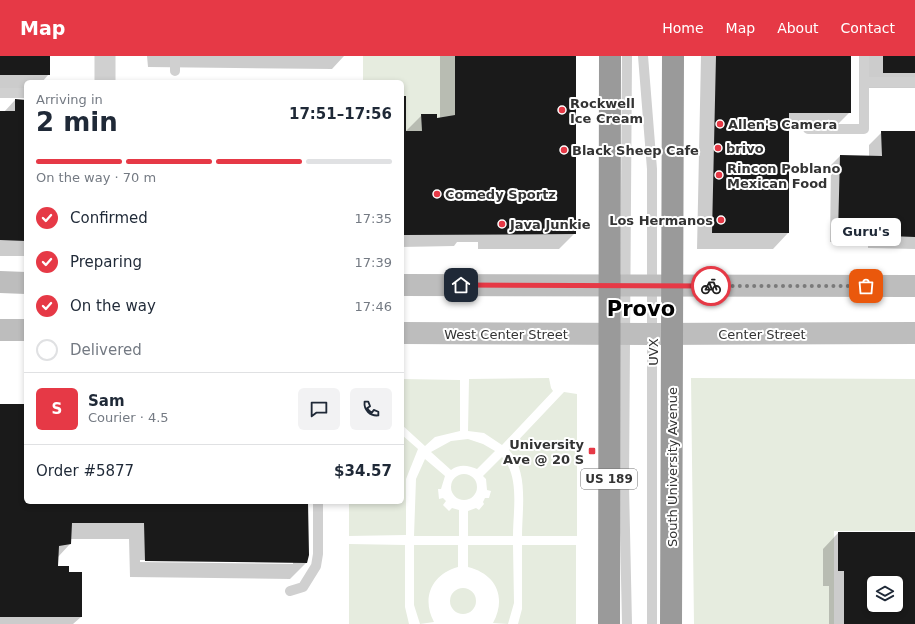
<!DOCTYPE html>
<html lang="en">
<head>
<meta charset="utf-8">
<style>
	body { margin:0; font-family:"DejaVu Sans",sans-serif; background:#f2f2f3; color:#1f2937; height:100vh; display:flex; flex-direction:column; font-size:15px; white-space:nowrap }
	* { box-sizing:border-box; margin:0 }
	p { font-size:13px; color:#747a83 }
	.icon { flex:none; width:22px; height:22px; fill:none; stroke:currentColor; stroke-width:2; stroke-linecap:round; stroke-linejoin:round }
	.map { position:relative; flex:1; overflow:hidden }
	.sheet { position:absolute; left:24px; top:24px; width:380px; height:424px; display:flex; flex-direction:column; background:#fff; border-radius:6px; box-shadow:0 2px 6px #0003 }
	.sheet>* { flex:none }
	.tools { position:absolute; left:867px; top:520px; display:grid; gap:8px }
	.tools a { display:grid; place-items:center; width:36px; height:36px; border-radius:6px; background:#fff; box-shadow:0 2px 6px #0003; font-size:20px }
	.pin { position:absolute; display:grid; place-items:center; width:34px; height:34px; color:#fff; margin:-17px; border-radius:8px; box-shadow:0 2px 6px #0006 }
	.courier { position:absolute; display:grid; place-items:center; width:40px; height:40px; margin:-20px; border:3px solid #e63946; border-radius:50%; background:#fff; color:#222; box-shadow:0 1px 5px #0007 }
	.bubble { position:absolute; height:28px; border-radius:6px; background:#fff; box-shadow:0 2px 6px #0003; font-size:13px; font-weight:700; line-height:28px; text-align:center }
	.overview em { font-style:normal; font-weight:700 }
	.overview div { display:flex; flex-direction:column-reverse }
	.overview { display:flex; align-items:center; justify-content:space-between; height:68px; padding:0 12px }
	h1 { font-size:26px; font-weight:700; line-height:30px }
	.bar { display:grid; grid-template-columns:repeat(4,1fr); gap:6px 4px; align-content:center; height:48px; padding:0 12px }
	.bar i { height:5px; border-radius:3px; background:#e0e1e3 }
	.bar .on { background:#e63946 }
	.bar p { grid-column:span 4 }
	.line { display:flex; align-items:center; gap:10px; padding:0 12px; border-top:1px solid #e0e1e3 }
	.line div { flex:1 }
	.round { display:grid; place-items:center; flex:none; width:42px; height:42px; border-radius:6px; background:#f2f2f3 }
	ol { padding:0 12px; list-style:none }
	li { display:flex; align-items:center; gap:12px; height:44px }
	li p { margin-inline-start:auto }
	li .icon { padding:4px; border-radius:50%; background:#e63946; color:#fff; stroke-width:4 }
	li:last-child { color:#747a83 }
	li i { width:22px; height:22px; border:2px solid #e0e1e3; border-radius:50% }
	header { display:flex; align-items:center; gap:24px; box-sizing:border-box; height:56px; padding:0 20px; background:#e63946; color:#fff }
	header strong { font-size:19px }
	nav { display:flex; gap:22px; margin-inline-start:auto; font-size:14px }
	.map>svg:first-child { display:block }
	.green { fill:#e6ecdf }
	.shadow { fill:#0003; fill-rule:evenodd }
	.building { fill:#1a1a1a; fill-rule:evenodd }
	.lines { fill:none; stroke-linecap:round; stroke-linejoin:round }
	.lane { stroke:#d0d0d0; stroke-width:10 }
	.street { stroke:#d0d0d0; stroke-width:21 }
	.secondary { stroke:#bdbdbd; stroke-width:22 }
	.highway { stroke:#9a9a9a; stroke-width:22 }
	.done { stroke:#7a7a7a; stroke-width:4; stroke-dasharray:0 7.2 }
	.route { stroke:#e63946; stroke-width:5 }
	.poi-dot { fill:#e63946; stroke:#fff; stroke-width:1.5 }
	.labels { text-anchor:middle; stroke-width:4; stroke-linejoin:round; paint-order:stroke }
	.shield { fill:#fff; stroke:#707070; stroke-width:1 }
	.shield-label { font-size:12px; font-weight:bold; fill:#333 }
	.poi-label { font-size:13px; font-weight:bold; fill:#333; stroke:#fff; text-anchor:start }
	.street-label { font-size:13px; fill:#333; stroke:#fff }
	.town-label { font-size:21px; font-weight:bold; fill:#000; stroke:#fff }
</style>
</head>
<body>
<header>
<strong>Map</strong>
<nav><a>Home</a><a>Map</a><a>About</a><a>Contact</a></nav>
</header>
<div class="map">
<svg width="915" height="568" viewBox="0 0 915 568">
	<rect width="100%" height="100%" fill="#fff"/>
	<!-- green -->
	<path class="green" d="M 363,0 L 455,0 L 455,59 L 437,62 L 436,58 L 421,58 L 422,75 L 406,75 L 402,26 L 363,26 Z
		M 549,322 L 551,332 L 553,335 L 502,389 L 484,377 L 468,375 L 469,323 Z
		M 691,322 L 915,323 L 915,475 L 834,475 L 834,568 L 694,568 Z
		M 402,323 L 460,324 L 460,375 L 435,381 L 425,390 L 402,369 Z
		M 564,336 L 577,338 L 577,480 L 522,480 C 522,453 529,416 509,394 Z
		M 402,379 L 418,393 L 406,423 L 406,479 L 349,480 L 349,446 L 402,446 Z
		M 468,383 L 483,388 L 495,395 L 477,413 C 468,409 459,408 451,414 L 431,396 L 451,385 Z
		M 502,401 C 520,420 513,455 513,480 L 468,480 L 468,455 L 476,452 L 479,454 L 484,448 L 483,446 L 485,442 L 489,442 L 491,435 L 487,434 L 486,423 L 483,420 Z
		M 425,403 L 445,420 L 441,433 L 438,433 L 439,443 L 443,442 L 446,445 L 443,449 L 449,455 L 452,452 L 459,454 L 459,480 L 414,480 L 416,423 Z
		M451 431a13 13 0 1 1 26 0a13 13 0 1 1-26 0Z
		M 349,488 L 405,489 L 405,551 L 409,568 L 349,568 Z
		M 414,489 L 458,489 L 458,511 C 432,518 421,542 434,566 L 420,568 L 414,549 Z
		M 468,489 L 513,489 L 514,547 L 508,568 L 493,567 C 507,541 496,518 468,511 Z
		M 522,489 L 576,489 L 576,568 L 518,568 L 522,553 Z
		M450 545a13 13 0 1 1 26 0a13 13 0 1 1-26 0Z"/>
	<!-- shadow -->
	<path class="shadow" d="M 0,0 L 49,0 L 49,18 L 42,26 L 26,26 L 26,34 L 0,34 Z
		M 147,0 L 344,0 L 332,13 L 148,11 Z
		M 440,0 L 575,0 L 575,177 L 559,193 L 478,193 L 478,186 L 457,186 L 454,190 L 402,191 L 402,41 L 405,76 L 422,59 L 436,63 L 440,63 Z
		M 701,0 L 850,0 L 850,56 L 834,72 L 788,72 L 788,177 L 773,193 L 697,193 Z
		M 867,0 L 915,0 L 915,32 L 867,32 Z
		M 15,44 L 26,45 L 26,200 L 0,200 L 0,56 L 4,56 Z
		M 882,76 L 915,76 L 915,193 L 868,192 L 868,188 L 830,186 L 831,109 L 840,100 L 869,101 L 869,89 ZM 833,176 L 868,178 L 868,180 L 833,178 Z
		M 0,349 L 26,349 L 26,446 L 308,446 L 308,499 L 306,507 L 290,523 L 130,521 L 129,483 L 71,483 L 70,488 L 58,501 L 57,511 L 68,517 L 81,561 L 73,568 L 0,568 ZM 140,504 L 293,506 L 293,508 L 140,506 Z
		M 838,477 L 915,477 L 915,568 L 829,568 L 829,530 L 823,530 L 823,493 ZM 874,527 L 896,527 L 896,549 L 874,549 Z"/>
	<!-- building -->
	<path class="building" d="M 0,0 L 50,0 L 50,19 L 0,19 Z
		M 455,0 L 576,0 L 576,178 L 402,179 L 402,40 L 406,40 L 406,75 L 422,75 L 421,58 L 437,58 L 437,62 L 455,59 Z
		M 716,0 L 851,0 L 851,57 L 789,57 L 789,177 L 712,177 Z
		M 883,0 L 915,0 L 915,17 L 883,17 Z
		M 15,43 L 26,44 L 26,185 L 0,184 L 0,55 L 15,55 Z
		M 881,75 L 915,75 L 915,181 L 838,178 L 840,99 L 882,100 Z
		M 0,348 L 26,348 L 26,446 L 308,446 L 309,499 L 307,507 L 145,505 L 144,467 L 72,467 L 71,488 L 59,490 L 58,510 L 69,510 L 69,516 L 82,516 L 82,561 L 0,561 Z
		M 838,476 L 915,476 L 915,568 L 844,568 L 844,515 L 838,515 ZM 874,527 L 896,527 L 896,549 L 874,549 Z"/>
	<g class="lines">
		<!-- lane -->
		<path class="lane" d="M 175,0 L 175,15
			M 643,0 L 652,113 L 652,568
			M 864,0 L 864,26
			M 0,37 L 26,37
			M 808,73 L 864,73 L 864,26 L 915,26
			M 290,535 L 303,531 L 316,510 L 318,498 L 318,446
			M 627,568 L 624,429 L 627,0"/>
		<!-- street -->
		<path class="street" d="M 105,26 L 105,0"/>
		<!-- secondary -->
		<path class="secondary" d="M 0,226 L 26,227
			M 402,229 L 915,230
			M 0,274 L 26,274
			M 402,277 L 653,278 L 915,277"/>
		<!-- highway -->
		<path class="highway" d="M 609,568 L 610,0
			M 671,568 L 673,0"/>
	</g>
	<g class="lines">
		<!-- done -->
		<path class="done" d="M 711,230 L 866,230"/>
		<!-- route -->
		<path class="route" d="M 461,229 L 711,230"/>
	</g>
	<!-- markers -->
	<g class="poi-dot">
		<circle cx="562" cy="54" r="4"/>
		<circle cx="720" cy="68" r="4"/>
		<circle cx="718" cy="92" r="4"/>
		<circle cx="564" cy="94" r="4"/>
		<circle cx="719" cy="119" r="4"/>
		<circle cx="437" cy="138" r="4"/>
		<circle cx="721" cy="164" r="4"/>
		<circle cx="502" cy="168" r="4"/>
		<rect x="588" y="391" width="8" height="8" rx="2"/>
	</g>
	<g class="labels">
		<!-- shield labels -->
		<rect class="shield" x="581" y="413" width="56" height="20" rx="3"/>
		<g class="shield-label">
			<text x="609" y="427">US 189</text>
		</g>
		<!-- poi labels -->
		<g class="poi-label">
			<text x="570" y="52">Rockwell<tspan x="570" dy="15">Ice Cream</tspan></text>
			<text x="728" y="73">Allen's Camera</text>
			<text x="726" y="97">brivo</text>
			<text x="572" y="99">Black Sheep Cafe</text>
			<text x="727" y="117">Rincon Poblano<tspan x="727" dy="15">Mexican Food</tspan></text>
			<text x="445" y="143">Comedy Sportz</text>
			<text x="713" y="169" text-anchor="end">Los Hermanos</text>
			<text x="510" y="173">Java Junkie</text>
			<text x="584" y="393" text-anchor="end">University<tspan x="584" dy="15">Ave @ 20 S</tspan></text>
		</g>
		<!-- street labels -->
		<g class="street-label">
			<text x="506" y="283">West Center Street</text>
			<text x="762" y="283">Center Street</text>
			<text transform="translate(653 296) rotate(-90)" y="5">UVX</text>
			<text transform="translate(672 411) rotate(-90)" y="5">South University Avenue</text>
		</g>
		<!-- town labels -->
		<g class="town-label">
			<text x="641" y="260">Provo</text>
		</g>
	</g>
</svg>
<div class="tools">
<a><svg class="icon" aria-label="layers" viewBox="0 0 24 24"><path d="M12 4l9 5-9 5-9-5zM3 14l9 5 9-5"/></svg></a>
</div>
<div class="pin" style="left:866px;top:230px;background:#ea580c"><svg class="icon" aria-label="bag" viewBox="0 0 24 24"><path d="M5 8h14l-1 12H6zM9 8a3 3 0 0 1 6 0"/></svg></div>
<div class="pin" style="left:461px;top:229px;background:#1f2937"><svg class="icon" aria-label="home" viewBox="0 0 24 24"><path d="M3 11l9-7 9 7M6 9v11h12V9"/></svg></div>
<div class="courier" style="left:711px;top:230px"><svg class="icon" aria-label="bike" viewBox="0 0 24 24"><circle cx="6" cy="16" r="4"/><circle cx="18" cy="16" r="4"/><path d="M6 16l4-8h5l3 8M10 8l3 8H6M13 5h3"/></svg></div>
<div class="bubble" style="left:831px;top:162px;width:70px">Guru's</div>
<section class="sheet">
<div class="overview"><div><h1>2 min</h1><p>Arriving in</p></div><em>17:51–17:56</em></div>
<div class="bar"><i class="on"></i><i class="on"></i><i class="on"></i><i></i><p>On the way · 70 m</p></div>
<ol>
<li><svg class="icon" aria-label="check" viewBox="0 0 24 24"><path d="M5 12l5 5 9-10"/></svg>Confirmed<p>17:35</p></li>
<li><svg class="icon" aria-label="check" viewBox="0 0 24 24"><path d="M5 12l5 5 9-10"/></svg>Preparing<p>17:39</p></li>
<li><svg class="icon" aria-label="check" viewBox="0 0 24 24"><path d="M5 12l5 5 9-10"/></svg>On the way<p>17:46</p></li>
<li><i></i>Delivered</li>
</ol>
<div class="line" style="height:72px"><b class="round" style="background:#e63946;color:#fff">S</b><div><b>Sam</b><p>Courier · 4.5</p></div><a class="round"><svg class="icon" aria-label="chat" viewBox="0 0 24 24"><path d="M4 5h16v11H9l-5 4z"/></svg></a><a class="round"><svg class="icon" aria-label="phone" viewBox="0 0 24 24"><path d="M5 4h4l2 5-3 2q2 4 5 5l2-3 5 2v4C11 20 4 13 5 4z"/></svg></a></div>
<div class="line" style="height:52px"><div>Order #5877</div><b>$34.57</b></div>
</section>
</div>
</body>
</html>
